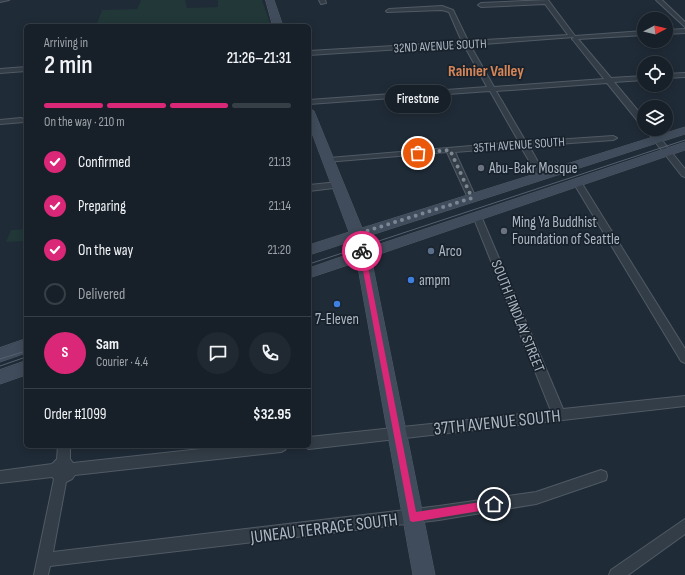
<!DOCTYPE html>
<html lang="en">
<head>
<meta charset="utf-8">
<style>
	body { margin:0; font-family:"Sofia Sans Condensed",sans-serif; background:#202831; color:#f1f3f6; height:100vh; display:flex; flex-direction:column; font-size:15px; white-space:nowrap }
	* { box-sizing:border-box; margin:0 }
	p { font-size:13px; color:#9ea3a8 }
	.icon { flex:none; width:22px; height:22px; fill:none; stroke:currentColor; stroke-width:2; stroke-linecap:round; stroke-linejoin:round }
	.map { position:relative; flex:1; overflow:hidden }
	.details { position:absolute; left:24px; top:24px; width:287px; height:424px; display:flex; flex-direction:column; background:#172029; border-radius:6px; box-shadow:0 2px 10px #0003,0 0 0 1px #363e46 }
	.details>* { flex:none }
	.needle { width:26px; rotate:83deg }
	.buttons { position:absolute; left:637px; top:12px; display:grid; gap:8px }
	.buttons a { display:grid; place-items:center; width:36px; height:36px; border-radius:50%; background:#172029; box-shadow:0 2px 10px #0003,0 0 0 1px #363e46; font-size:20px }
	.pin { position:absolute; display:grid; place-items:center; width:34px; height:34px; color:#fff; margin:-17px; border:2px solid #fff; border-radius:50%; box-shadow:0 1px 4px #0007 }
	.courier { position:absolute; display:grid; place-items:center; width:40px; height:40px; margin:-20px; border:3px solid #db2777; border-radius:50%; background:#fff; color:#222; box-shadow:0 1px 5px #0007 }
	.bubble { position:absolute; height:28px; border-radius:14px; background:#172029; box-shadow:0 2px 10px #0003,0 0 0 1px #363e46; font-size:13px; font-weight:600; line-height:28px; text-align:center }
	.overview em { font-style:normal; font-weight:600 }
	.overview div { display:flex; flex-direction:column-reverse }
	.overview { display:flex; align-items:center; justify-content:space-between; height:68px; padding:0 20px }
	h1 { font-size:26px; font-weight:600; line-height:30px }
	.bar { display:grid; grid-template-columns:repeat(4,1fr); gap:6px 4px; align-content:center; height:48px; padding:0 20px }
	.bar i { height:5px; border-radius:3px; background:#363e46 }
	.bar .on { background:#db2777 }
	.bar p { grid-column:span 4 }
	.line { display:flex; align-items:center; gap:10px; padding:0 20px; border-top:1px solid #363e46 }
	.line div { flex:1 }
	.round { display:grid; place-items:center; flex:none; width:42px; height:42px; border-radius:21px; background:#202831 }
	ol { padding:0 20px; list-style:none }
	li { display:flex; align-items:center; gap:12px; height:44px }
	li p { margin-inline-start:auto }
	li .icon { padding:4px; border-radius:50%; background:#db2777; color:#fff; stroke-width:4 }
	li:last-child { color:#9ea3a8 }
	li i { width:22px; height:22px; border:2px solid #363e46; border-radius:50% }
	.map>svg:first-child { display:block }
	.green { fill:#213738 }
	.lines { fill:none; stroke-linecap:round; stroke-linejoin:round }
	.street-casing { stroke:#505a65; stroke-width:2 }
	.secondary-casing { stroke:#505a65; stroke-width:1 }
	.street { fill:#333d47; fill-rule:evenodd }
	.secondary { fill:#404c5b; fill-rule:evenodd }
	.tram { stroke:#54616f; stroke-width:1 }
	.route { fill:#db2777 }
	.done { stroke:#7b8693; stroke-width:4; stroke-dasharray:0 7.2 }
	.worship-dot { fill:#6b7280; stroke:#18222c; stroke-width:1.5 }
	.service-dot { fill:#5c6f8a; stroke:#18222c; stroke-width:1.5 }
	.shop-dot { fill:#3f7fe0; stroke:#18222c; stroke-width:1.5 }
	.labels { text-anchor:middle; stroke-width:3.5; stroke-linejoin:round; paint-order:stroke }
	.far-street-label { font-size:13px; fill:#adb7c4; stroke:#18222c }
	.poi-label { font-size:15px; fill:#adb7c4; stroke:#18222c; text-anchor:start }
	.street-label { font-size:15px; fill:#adb7c4; stroke:#18222c }
	.far-district-label { font-size:16px; font-weight:bold; fill:#d58557; stroke:#18222c }
	.near-street-label { font-size:18px; fill:#adb7c4; stroke:#18222c }
</style>
</head>
<body>
<div class="map">
<svg width="685" height="575" viewBox="0 0 685 575">
	<rect width="100%" height="100%" fill="#1f2b37"/>
	<!-- green -->
	<path class="green" d="M 141,0 L 185,0 L 187,8 L 218,7 L 218,0 L 262,0 L 271,26 L 96,26 L 102,10 L 137,9 Z
		M 26,229 L 26,241 L 6,242 L 11,230 Z"/>
	<g class="lines">
		<defs>
			<path id="street" d="M 0,0 L 9,0 L 0,2 Z
				M 319,0 L 325,0 L 326,3 L 321,4 Z
				M 548,0 L 575,36 L 644,31 L 644,35 L 578,39 L 611,78 L 644,76 L 644,80 L 614,82 L 644,118 L 644,125 L 641,125 L 607,83 L 496,91 L 526,142 L 613,136 L 617,138 L 613,140 L 529,146 L 546,176 L 542,179 L 538,176 L 521,147 L 455,152 L 476,198 L 472,201 L 468,198 L 447,152 L 326,162 L 326,158 L 329,158 L 519,142 L 490,91 L 309,104 L 309,100 L 487,87 L 464,45 L 309,55 L 309,51 L 462,42 L 449,12 L 442,10 L 387,12 L 386,11 L 389,9 L 442,6 L 453,10 L 468,41 L 568,35 L 545,4 L 481,7 L 478,5 L 481,3 ZM 574,37 L 572,39 L 573,40 L 604,79 L 494,87 L 470,45 Z
				M 656,0 L 662,0 L 685,22 L 685,27 Z
				M 685,29 L 685,33 L 666,34 L 666,30 Z
				M 26,67 L 26,71 L 0,73 L 0,69 Z
				M 685,73 L 685,77 L 666,78 L 666,74 Z
				M 21,118 L 25,120 L 24,122 L 0,124 L 0,120 Z
				M 645,129 L 653,129 L 685,169 L 685,177 L 682,176 Z
				M 577,179 L 581,182 L 685,349 L 685,363 L 681,361 L 573,182 Z
				M 339,182 L 342,183 L 342,187 L 309,191 L 309,185 Z
				M 477,213 L 481,216 L 563,409 L 685,396 L 685,406 L 309,449 L 305,447 L 309,446 L 309,437 L 551,411 L 473,216 Z
				M 58,446 L 70,446 L 70,459 L 73,463 L 228,446 L 287,446 L 285,450 L 281,452 L 75,475 L 72,479 L 66,482 L 53,552 L 439,506 L 536,492 L 601,470 L 606,472 L 607,476 L 606,480 L 536,504 L 439,520 L 50,566 L 48,575 L 34,575 L 54,479 L 52,477 L 0,483 L 0,471 L 52,464 L 57,459 Z
				M 685,519 L 685,534 L 628,575 L 609,575 L 611,570 Z"/>
			<path id="secondary" d="M 266,0 L 274,0 L 283,26 L 273,26 Z
				M 309,108 L 314,111 L 362,228 L 685,127 L 685,134 L 365,237 L 368,248 L 685,142 L 685,150 L 371,257 L 435,575 L 413,575 L 357,262 L 309,278 L 309,268 L 355,252 L 352,241 L 309,255 L 309,245 L 349,232 L 309,125 Z
				M 26,339 L 26,353 L 0,362 L 0,348 Z
				M 26,361 L 26,375 L 0,384 L 0,370 Z"/>
		</defs>
		<!-- street casing -->
		<use href="#street" class="street-casing"/>
		<!-- secondary casing -->
		<use href="#secondary" class="secondary-casing"/>
		<!-- street -->
		<use href="#street" class="street"/>
		<!-- secondary -->
		<use href="#secondary" class="secondary"/>
		<!-- tram -->
		<path class="tram" d="M 309,264 L 685,140
			M 0,359 L 26,351
			M 0,366 L 26,357"/>
	</g>
	<!-- route -->
	<path class="route" d="M 359,249 L 365,251 L 416,512 L 494,500 L 498,501 L 498,508 L 413,522 L 410,521 Z"/>
	<g class="lines">
		<!-- done -->
		<path class="done" d="M 362,251 L 357,234 L 472,198 L 450,150 L 418,153"/>
	</g>
	<!-- markers -->
	<g class="worship-dot">
		<circle cx="481" cy="168" r="4"/>
		<circle cx="504" cy="231" r="4"/>
	</g>
	<circle class="service-dot" cx="431" cy="251" r="4"/>
	<g class="shop-dot">
		<circle cx="411" cy="280" r="4"/>
		<circle cx="337" cy="304" r="4"/>
	</g>
	<g class="labels">
		<!-- far-street labels -->
		<g class="far-street-label">
			<text transform="translate(440 45) rotate(-3)" y="5">32ND AVENUE SOUTH</text>
			<text transform="translate(519 144) rotate(-4)" y="5">35TH AVENUE SOUTH</text>
		</g>
		<!-- poi labels -->
		<g class="poi-label">
			<text x="489" y="173">Abu-Bakr Mosque</text>
			<text x="512" y="227">Ming Ya Buddhist<tspan x="512" dy="17">Foundation of Seattle</tspan></text>
			<text x="439" y="256">Arco</text>
			<text x="419" y="285">ampm</text>
			<text x="337" y="324" text-anchor="middle">7-Eleven</text>
		</g>
		<!-- street labels -->
		<g class="street-label">
			<text transform="translate(518 316) rotate(68)" y="5">SOUTH FINDLAY STREET</text>
		</g>
		<!-- far-district labels -->
		<g class="far-district-label">
			<text x="486" y="76">Rainier Valley</text>
		</g>
		<!-- near-street labels -->
		<g class="near-street-label">
			<text transform="translate(497 422) rotate(-6)" y="6">37TH AVENUE SOUTH</text>
			<text transform="translate(324 528) rotate(-7)" y="6">JUNEAU TERRACE SOUTH</text>
		</g>
	</g>
</svg>
<div class="buttons">
<a><svg class="needle" viewBox="-14 -14 28 28"><path d="M0-13l5 13h-10z" fill="#e53935"/><path d="M0 13l5-13h-10z" fill="#9ea3a8"/></svg></a>
<a><svg class="icon" aria-label="locate" viewBox="0 0 24 24"><circle cx="12" cy="12" r="6"/><path d="M12 2v4M12 18v4M2 12h4M18 12h4"/></svg></a>
<a><svg class="icon" aria-label="layers" viewBox="0 0 24 24"><path d="M12 4l9 5-9 5-9-5zM3 14l9 5 9-5"/></svg></a>
</div>
<div class="pin" style="left:418px;top:153px;background:#ea580c"><svg class="icon" aria-label="bag" viewBox="0 0 24 24"><path d="M5 8h14l-1 12H6zM9 8a3 3 0 0 1 6 0"/></svg></div>
<div class="pin" style="left:494px;top:504px;background:#1f2937"><svg class="icon" aria-label="home" viewBox="0 0 24 24"><path d="M3 11l9-7 9 7M6 9v11h12V9"/></svg></div>
<div class="courier" style="left:362px;top:251px"><svg class="icon" aria-label="bike" viewBox="0 0 24 24"><circle cx="6" cy="16" r="4"/><circle cx="18" cy="16" r="4"/><path d="M6 16l4-8h5l3 8M10 8l3 8H6M13 5h3"/></svg></div>
<div class="bubble" style="left:385px;top:85px;width:66px">Firestone</div>
<section class="details">
<div class="overview"><div><h1>2 min</h1><p>Arriving in</p></div><em>21:26–21:31</em></div>
<div class="bar"><i class="on"></i><i class="on"></i><i class="on"></i><i></i><p>On the way · 210 m</p></div>
<ol>
<li><svg class="icon" aria-label="check" viewBox="0 0 24 24"><path d="M5 12l5 5 9-10"/></svg>Confirmed<p>21:13</p></li>
<li><svg class="icon" aria-label="check" viewBox="0 0 24 24"><path d="M5 12l5 5 9-10"/></svg>Preparing<p>21:14</p></li>
<li><svg class="icon" aria-label="check" viewBox="0 0 24 24"><path d="M5 12l5 5 9-10"/></svg>On the way<p>21:20</p></li>
<li><i></i>Delivered</li>
</ol>
<div class="line" style="height:72px"><b class="round" style="background:#db2777;color:#fff">S</b><div><b>Sam</b><p>Courier · 4.4</p></div><a class="round"><svg class="icon" aria-label="chat" viewBox="0 0 24 24"><path d="M4 5h16v11H9l-5 4z"/></svg></a><a class="round"><svg class="icon" aria-label="phone" viewBox="0 0 24 24"><path d="M5 4h4l2 5-3 2q2 4 5 5l2-3 5 2v4C11 20 4 13 5 4z"/></svg></a></div>
<div class="line" style="height:52px"><div>Order #1099</div><b>$32.95</b></div>
</section>
</div>
</body>
</html>
